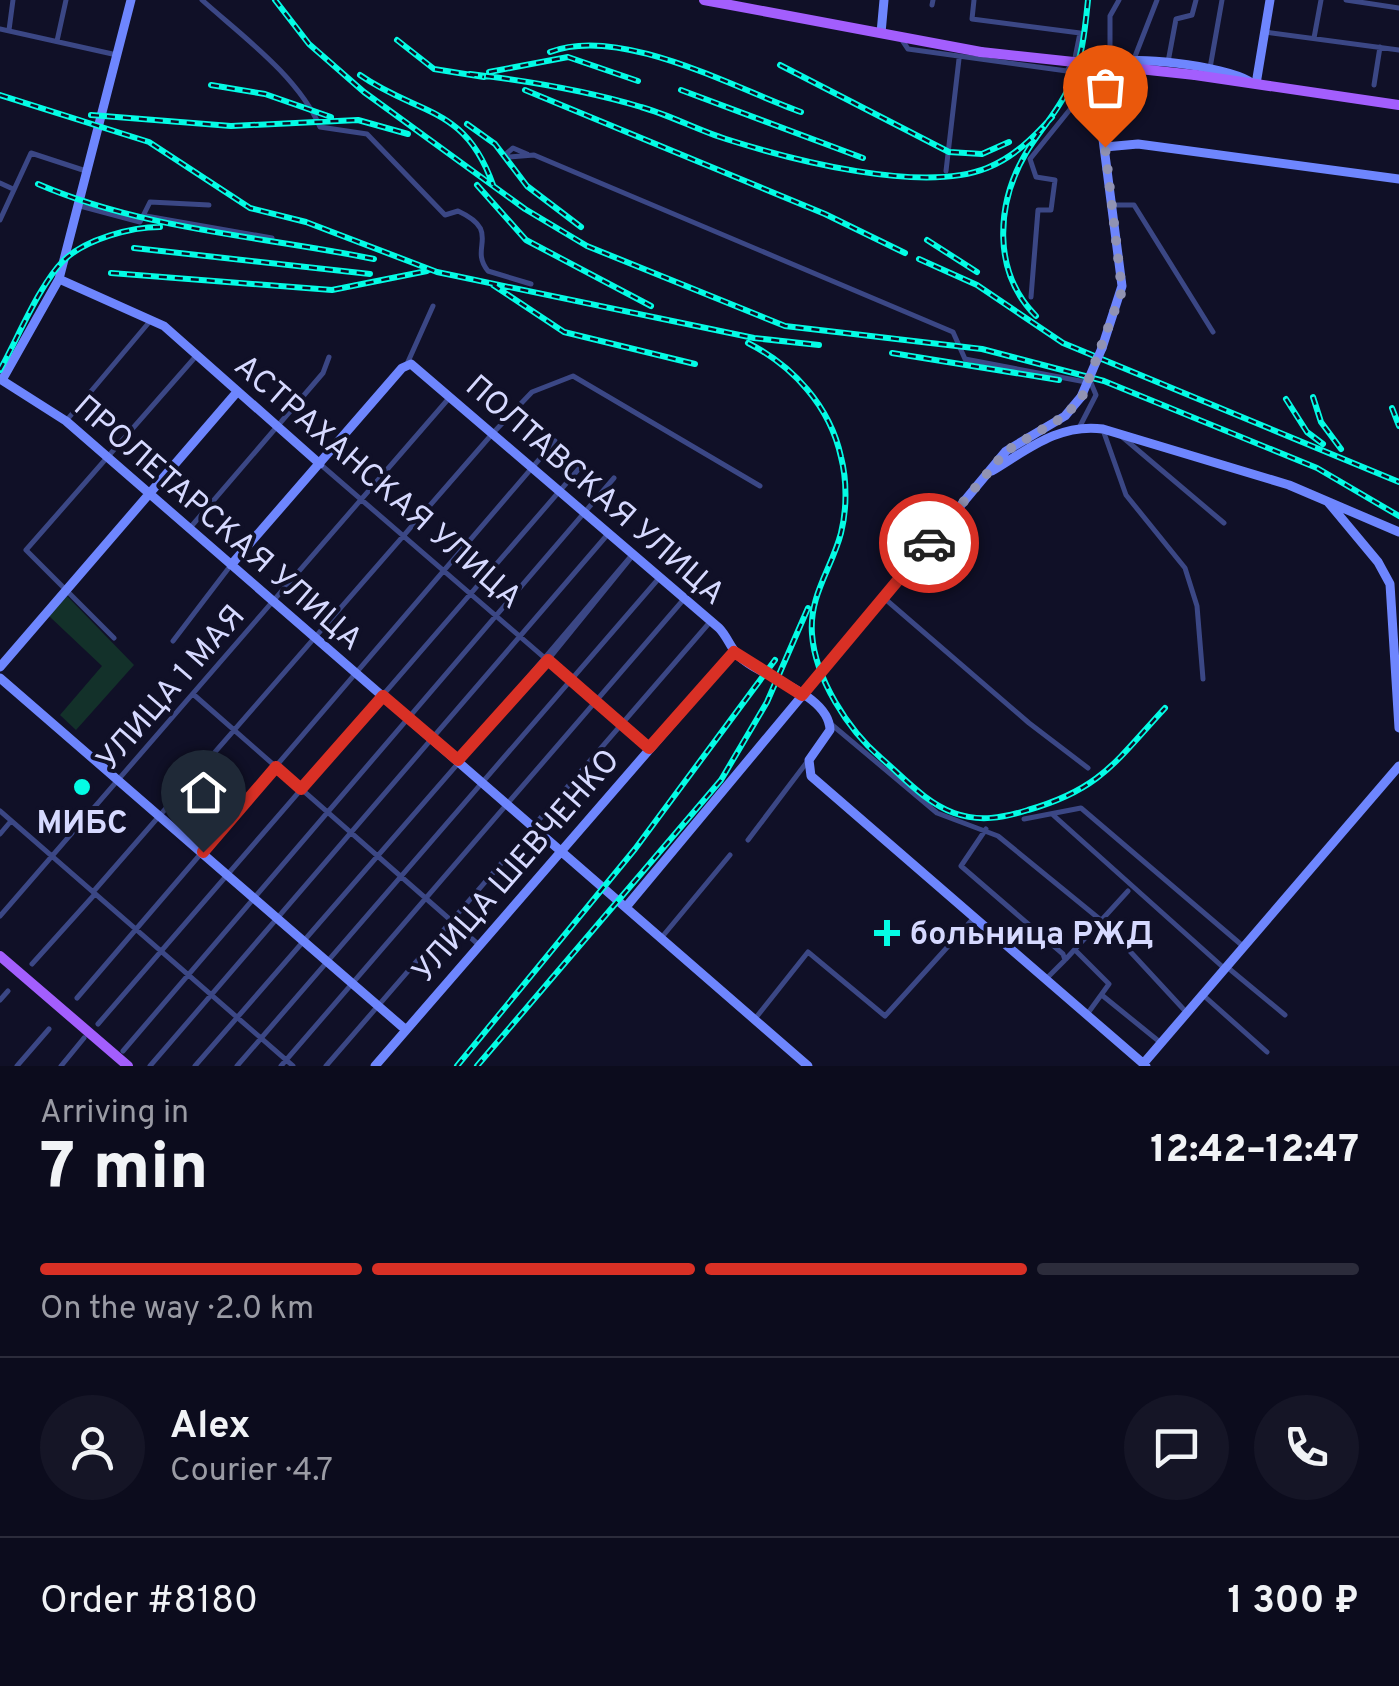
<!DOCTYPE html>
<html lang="en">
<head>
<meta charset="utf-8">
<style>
	body { margin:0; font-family:Overpass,sans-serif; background:#151526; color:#f1f3f6; height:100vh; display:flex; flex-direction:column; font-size:38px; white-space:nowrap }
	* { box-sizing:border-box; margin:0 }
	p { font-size:32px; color:#9a9ba4 }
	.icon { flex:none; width:55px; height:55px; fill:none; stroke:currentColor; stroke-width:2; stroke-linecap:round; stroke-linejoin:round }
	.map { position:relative; height:1066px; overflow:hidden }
	.details { display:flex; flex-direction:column; background:#0c0c1d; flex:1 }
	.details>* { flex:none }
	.pin { position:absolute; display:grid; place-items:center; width:85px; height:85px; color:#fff; margin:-102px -42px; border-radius:50% 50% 50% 0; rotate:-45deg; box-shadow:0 0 10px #0007 }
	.pin .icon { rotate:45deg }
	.courier { position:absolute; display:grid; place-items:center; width:100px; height:100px; margin:-50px; border:8px solid #d93025; border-radius:50%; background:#fff; color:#222; box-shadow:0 2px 12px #0007 }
	.summary em { font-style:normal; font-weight:800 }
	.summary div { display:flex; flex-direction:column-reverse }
	.summary { display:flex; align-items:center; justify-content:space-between; height:170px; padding:0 40px }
	h1 { font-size:65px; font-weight:800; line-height:75px }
	.bar { display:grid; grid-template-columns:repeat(4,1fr); gap:15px 10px; align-content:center; height:120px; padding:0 40px }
	.bar i { height:12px; border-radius:8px; background:#2c2c3b }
	.bar .current { background:#d93025 }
	.bar p { grid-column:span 4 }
	.line { display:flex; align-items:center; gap:25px; padding:0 40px; border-top:2px solid #2c2c3b }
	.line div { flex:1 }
	.round { display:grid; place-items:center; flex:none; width:105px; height:105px; border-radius:52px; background:#151526 }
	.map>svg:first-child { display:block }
	.green { fill:#13312a }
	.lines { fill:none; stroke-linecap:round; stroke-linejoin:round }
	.street { stroke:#3b4785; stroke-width:5 }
	.secondary { stroke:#6e86fe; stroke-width:9 }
	.primary { stroke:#a35efd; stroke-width:10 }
	.rail-casing { stroke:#04fce5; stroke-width:6 }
	.rail { stroke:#101027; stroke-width:2.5; stroke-dasharray:8; stroke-linecap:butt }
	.secondary-bridge { stroke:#6e86fe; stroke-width:9 }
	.primary-bridge { stroke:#a35efd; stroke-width:10 }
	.done { stroke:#9193b3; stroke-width:10; stroke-dasharray:0 18 }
	.route { stroke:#d93025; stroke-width:12 }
	.poi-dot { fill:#04fce5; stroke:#101027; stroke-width:4 }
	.labels { text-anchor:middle; stroke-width:8; stroke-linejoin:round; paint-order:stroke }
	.street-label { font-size:32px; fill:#d6d9ff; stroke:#101027 }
	.poi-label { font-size:32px; font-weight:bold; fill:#d6d9ff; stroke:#101027 }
</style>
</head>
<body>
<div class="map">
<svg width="1399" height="1066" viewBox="0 0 1399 1066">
	<rect width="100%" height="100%" fill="#101027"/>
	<!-- green -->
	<path class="green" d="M 67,596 L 134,665 L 76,730 L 60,715 L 102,666 L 49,616 Z"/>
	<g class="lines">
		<!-- street -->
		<path class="street" d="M 202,0 C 242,36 298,76 320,127 L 367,134 L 445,215 L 458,211 C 503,232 468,247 488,271 L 531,284
			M 1346,0 L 1399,8
			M 932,5 L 933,0
			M 0,29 L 117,55
			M 9,30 L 13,0
			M 1265,32 L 1399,50
			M 1314,38 L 1321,0
			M 902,40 L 908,49 L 1067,71 L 1075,58 L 1080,33 L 972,19 L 974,0
			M 57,41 L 66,0
			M 1134,59 L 1157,0
			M 1168,62 L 1176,19 L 1192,15 L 1196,0
			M 1110,63 L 1110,16 L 1119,0
			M 1210,68 L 1222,0
			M 1374,85 L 1380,47
			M 527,154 L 513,148 L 506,154 L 509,157 L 534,155 L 953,332 L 965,359 L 1091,383 L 1096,395 L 1079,428
			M 946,171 L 959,59
			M 0,183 L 13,189
			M 1115,205 L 1134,205 L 1213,332
			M 80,206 L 140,222 L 150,202 L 209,205
			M 146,216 L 272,238
			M 0,220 L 31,153 L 86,171
			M 1031,297 L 1038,210 L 1051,210 L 1055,180 L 1036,177 L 1030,159 L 1076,102 L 1099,93
			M 407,364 L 433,306
			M 66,421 L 151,320
			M 1103,430 L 1126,495 L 1185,568 L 1197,606 L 1203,679
			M 1120,435 L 1224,523
			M 320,464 L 649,748
			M 189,529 L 323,373 L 329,357
			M 884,598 L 1029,723 L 1088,768
			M 114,638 L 26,550 L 197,355
			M 173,641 L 231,565
			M 193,694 L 479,945
			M 831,724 L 937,813 L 998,836 L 1102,921 L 1187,1013
			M 458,760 L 631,556
			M 0,811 L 293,1066
			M 1052,814 L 1225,969
			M 1024,819 L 1081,808 L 1244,947
			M 986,829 L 961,866 L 1063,954 L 1065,960 L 1045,980
			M 0,834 L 11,821
			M 748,840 L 807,762
			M 93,892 L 493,433 L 532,392 L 573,376 L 760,486
			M 0,916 L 450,397
			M 662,937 L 730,855
			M 1075,950 L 1109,984 L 1088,1013
			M 1066,959 L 1128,891
			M 32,964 L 95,894
			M 1227,967 L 1285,1015
			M 1203,995 L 1267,1052
			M 1103,996 L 1161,1043
			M 77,998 L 555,441
			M 0,1000 L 8,991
			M 754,1020 L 808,952 L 885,1016 L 971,921
			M 98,1024 L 583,464
			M 123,1051 L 614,478
			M 17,1066 L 49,1029
			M 61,1066 L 84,1038
			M 150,1066 L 608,534
			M 195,1066 L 548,660 L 634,554
			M 237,1066 L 660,577
			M 281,1066 L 684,599
			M 326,1066 L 710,622"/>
		<!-- secondary -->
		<path class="secondary" d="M 881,33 L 884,0
			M 1256,84 L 1270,0
			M 1105,147 L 1138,144 L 1399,179
			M 59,279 L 164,326 L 320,464
			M 1102,348 L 1122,286 L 1100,116 L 1103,67 C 1126,52 1226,67 1249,81
			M 0,379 L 66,421 L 808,1066
			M 2,380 L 59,279 L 131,0
			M 992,471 C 1027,450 1059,423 1103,429 L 1289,485 L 1399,532
			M 1328,502 L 1378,562 L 1390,584 L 1399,728
			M 231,565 L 402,368 L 411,364 L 719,628 C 727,636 730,647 737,654 C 757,677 829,692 830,730 L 809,760 L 811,776 L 1146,1066
			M 0,667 L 237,392
			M 0,678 L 406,1030
			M 626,907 L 1006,451 L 1065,416 L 1081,397
			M 1143,1064 L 1399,766
			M 375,1066 L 734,652"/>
		<!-- primary -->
		<path class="primary" d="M 704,0 L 981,52
			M 1195,75 L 1399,105
			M 0,956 L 128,1066"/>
		<defs>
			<path id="rail" d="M 275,0 L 309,44 L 364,92 L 525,209 L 587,246 L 785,326 L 982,349 L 1104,381 L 1317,468 L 1399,516
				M 397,40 L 434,69 L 484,77
				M 550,52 C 620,25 732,87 801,112
				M 780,65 L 949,152 L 982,154 L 1009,142
				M 489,72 L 568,57 L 638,81
				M 470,74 C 528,81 585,90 641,107 C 670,115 697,130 726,139 C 792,160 922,194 987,168 C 1014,157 1033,138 1052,117
				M 360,75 C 419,116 465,105 493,185
				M 211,85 L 265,94 L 331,117
				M 525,90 L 825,214 L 905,253
				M 681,90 L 863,158
				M 0,95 L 149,142 L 250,208 L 306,222 L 437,272 L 754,338 L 819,345
				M 91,115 L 231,126 L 358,120 L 408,134
				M 467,124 L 495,144 L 527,186 L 581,227
				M 38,184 C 145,230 261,236 374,259
				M 477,185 L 526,240 L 651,306
				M 927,240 L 977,272
				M 134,248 L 370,274
				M 919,259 L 977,285 L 1063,343 L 1399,482
				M 111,273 L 332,290 L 427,271
				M 493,285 L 564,332 L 695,364
				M 1036,316 C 992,272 996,204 1026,153 C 1039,131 1057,113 1068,89 C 1082,62 1085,30 1088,0
				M 748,343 C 793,366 830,406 841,457 C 847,480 847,509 841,533 C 832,568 809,595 812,634 C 815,678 848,730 881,758 C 903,777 926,803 954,813 C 979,822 1003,818 1028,810 C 1101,789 1116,761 1165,708
				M 892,353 L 1059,380
				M 0,370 C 18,338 39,285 64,260 C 86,239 131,227 160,227
				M 1313,397 L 1321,422 L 1341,449
				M 1286,399 L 1307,432 L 1323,444
				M 1392,408 L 1399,426
				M 457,1066 L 635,849 L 775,660
				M 477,1066 L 721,780 L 767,702 L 808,608"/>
		</defs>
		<!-- rail casing -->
		<use href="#rail" class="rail-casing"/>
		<!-- rail -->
		<use href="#rail" class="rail"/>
		<!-- secondary-bridge -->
		<path class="secondary-bridge" d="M 1081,397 L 1102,348"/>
		<!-- primary-bridge -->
		<path class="primary-bridge" d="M 981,52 L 1195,75"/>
	</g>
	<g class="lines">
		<!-- done -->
		<path class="done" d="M 929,543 L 1006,451 L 1065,416 L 1082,397 L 1122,291 L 1105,147"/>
		<!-- route -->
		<path class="route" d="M 203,852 L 276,767 L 301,789 L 383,696 L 458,760 L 548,660 L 649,748 L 734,652 L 802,695 L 929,543"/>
	</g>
	<!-- markers -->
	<g class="poi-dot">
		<circle cx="82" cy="787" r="10"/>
		<path d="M882 918h10v10h10v10h-10v10h-10v-10h-10v-10h10z"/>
	</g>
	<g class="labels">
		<!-- street labels -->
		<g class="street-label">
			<text transform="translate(379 481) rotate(41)" y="11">АСТРАХАНСКАЯ УЛИЦА</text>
			<text transform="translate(596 489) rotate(41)" y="11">ПОЛТАВСКАЯ УЛИЦА</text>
			<text transform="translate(219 522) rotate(41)" y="11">ПРОЛЕТАРСКАЯ УЛИЦА</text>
			<text transform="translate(170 687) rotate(-49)" y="11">УЛИЦА 1 МАЯ</text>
			<text transform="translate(515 865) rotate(-49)" y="11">УЛИЦА ШЕВЧЕНКО</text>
		</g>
		<!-- poi labels -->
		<g class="poi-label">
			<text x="82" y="833">МИБС</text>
			<text x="910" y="944" text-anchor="start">больница РЖД</text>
		</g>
	</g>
</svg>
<div class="pin" style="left:1105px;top:147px;background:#ea580c"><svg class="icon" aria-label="bag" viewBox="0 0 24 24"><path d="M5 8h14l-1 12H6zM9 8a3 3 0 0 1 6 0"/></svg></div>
<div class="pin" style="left:203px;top:852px;background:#1f2937"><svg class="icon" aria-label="home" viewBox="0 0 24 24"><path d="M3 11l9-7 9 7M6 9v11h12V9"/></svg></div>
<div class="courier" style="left:929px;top:543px"><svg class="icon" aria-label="car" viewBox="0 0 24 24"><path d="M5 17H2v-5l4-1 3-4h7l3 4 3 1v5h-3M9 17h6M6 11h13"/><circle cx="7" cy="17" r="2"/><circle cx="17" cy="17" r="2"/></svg></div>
</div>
<section class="details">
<div class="summary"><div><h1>7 min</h1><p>Arriving in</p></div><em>12:42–12:47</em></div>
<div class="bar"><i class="current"></i><i class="current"></i><i class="current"></i><i></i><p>On the way · 2.0 km</p></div>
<div class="line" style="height:180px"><a class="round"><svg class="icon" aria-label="person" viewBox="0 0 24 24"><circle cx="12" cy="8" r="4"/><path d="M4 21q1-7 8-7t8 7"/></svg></a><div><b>Alex</b><p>Courier · 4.7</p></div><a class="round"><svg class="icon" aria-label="chat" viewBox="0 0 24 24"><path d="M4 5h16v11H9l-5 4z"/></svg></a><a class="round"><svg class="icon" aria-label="phone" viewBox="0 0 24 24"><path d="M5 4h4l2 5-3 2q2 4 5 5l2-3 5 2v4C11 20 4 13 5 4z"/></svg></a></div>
<div class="line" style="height:130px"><div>Order #8180</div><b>1 300 ₽</b></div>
</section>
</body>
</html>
